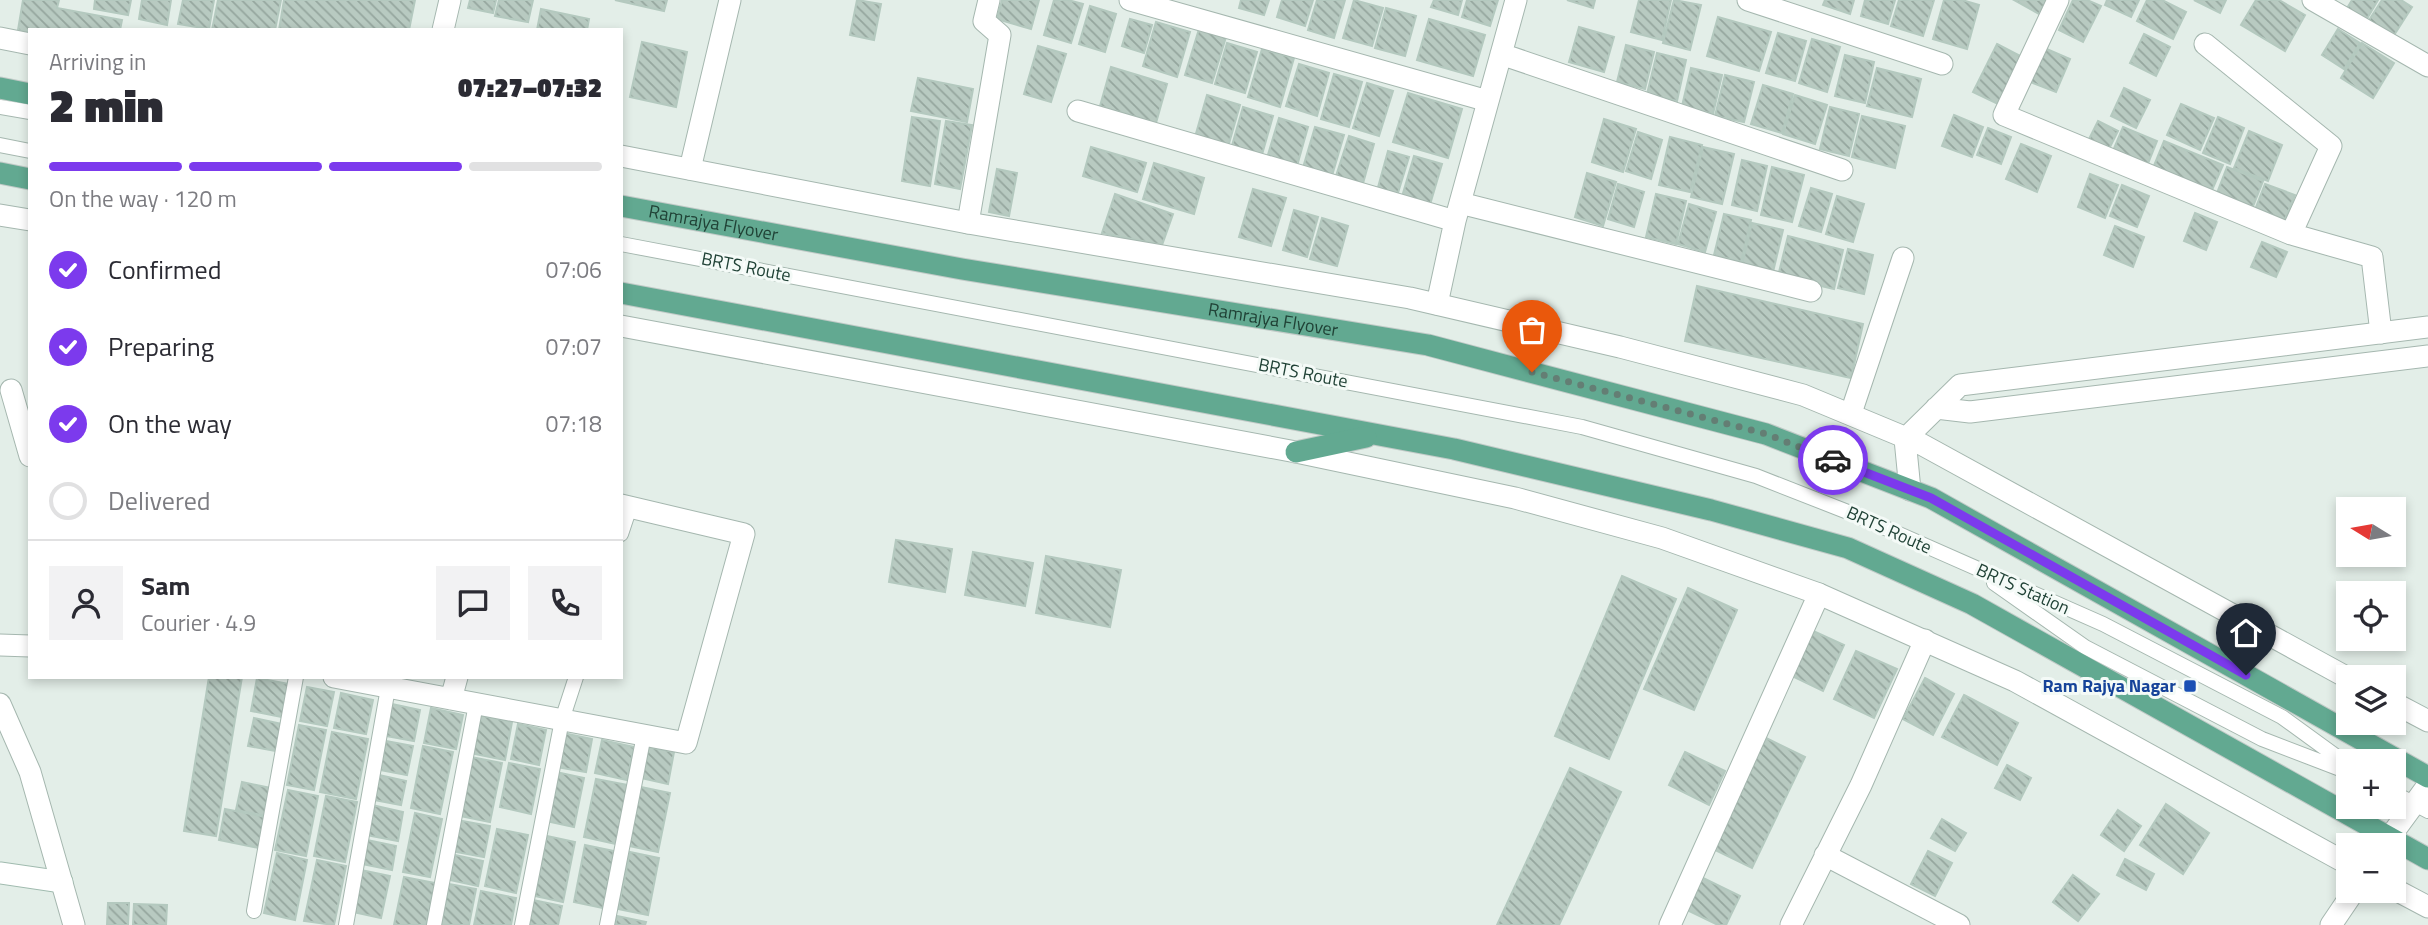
<!DOCTYPE html>
<html lang="en">
<head>
<meta charset="utf-8">
<style>
	body { margin:0; font-family:"Titillium Web",sans-serif; background:#f2f2f3; color:#2b2b33; height:100vh; display:flex; flex-direction:column; font-size:26px; white-space:nowrap }
	* { box-sizing:border-box; margin:0 }
	p { font-size:23px; color:#7c7c81 }
	.icon { flex:none; width:38px; height:38px; fill:none; stroke:currentColor; stroke-width:2; stroke-linecap:round; stroke-linejoin:round }
	.map { position:relative; flex:1; overflow:hidden }
	.drawer { position:absolute; left:28px; top:28px; width:595px; height:651px; display:flex; flex-direction:column; background:#fff; border-radius:0px; box-shadow:0 4px 10px #0003 }
	.drawer>* { flex:none }
	.needle { width:46px; rotate:281deg }
	.tools { position:absolute; left:2336px; top:497px; display:grid; gap:14px }
	.tools a { display:grid; place-items:center; width:70px; height:70px; border-radius:0px; background:#fff; box-shadow:0 4px 10px #0003; font-size:35px }
	.pin { position:absolute; display:grid; place-items:center; width:60px; height:60px; color:#fff; margin:-72px -30px; border-radius:50% 50% 50% 0; rotate:-45deg; box-shadow:0 0 7px #0007 }
	.pin .icon { rotate:45deg }
	.courier { position:absolute; display:grid; place-items:center; width:70px; height:70px; margin:-35px; border:5px solid #7c3aed; border-radius:50%; background:#fff; color:#222; box-shadow:0 2px 9px #0007 }
	.head em { font-style:normal; font-weight:800 }
	.head div { display:flex; flex-direction:column-reverse }
	.head { display:flex; align-items:center; justify-content:space-between; height:119px; padding:0 21px }
	h1 { font-size:46px; font-weight:800; line-height:52px }
	.bar { display:grid; grid-template-columns:repeat(4,1fr); gap:10px 7px; align-content:center; height:84px; padding:0 21px }
	.bar i { height:9px; border-radius:5px; background:#e1e1e2 }
	.bar .current { background:#7c3aed }
	.bar p { grid-column:span 4 }
	.line { display:flex; align-items:center; gap:18px; padding:0 21px; border-top:2px solid #e1e1e2 }
	.line div { flex:1 }
	.round { display:grid; place-items:center; flex:none; width:74px; height:74px; border-radius:0px; background:#f2f2f3 }
	ol { padding:0 21px; list-style:none }
	li { display:flex; align-items:center; gap:21px; height:77px }
	li p { margin-inline-start:auto }
	li .icon { padding:7px; border-radius:50%; background:#7c3aed; color:#fff; stroke-width:4 }
	li:last-child { color:#7c7c81 }
	li i { width:38px; height:38px; border:4px solid #e1e1e2; border-radius:50% }
	.map>svg:first-child { display:block }
	.building { fill:url(#building-back-hatch); stroke:#b4c9bf; stroke-width:2 }
	.lines { fill:none; stroke-linecap:round; stroke-linejoin:round }
	.service-casing { stroke:#a5b7af; stroke-width:16 }
	.minor-casing { stroke:#a5b7af; stroke-width:23 }
	.tertiary-casing { stroke:#a5b7af; stroke-width:23 }
	.secondary-casing { stroke:#a0bbaf; stroke-width:23 }
	.primary-casing { stroke:#c1cac7; stroke-width:23 }
	.service { stroke:#fff; stroke-width:14 }
	.minor { stroke:#fff; stroke-width:21 }
	.tertiary { stroke:#fff; stroke-width:21 }
	.secondary { stroke:#fff; stroke-width:21 }
	.primary { stroke:#62a991; stroke-width:21 }
	.done { stroke:#647e74; stroke-width:7; stroke-dasharray:0 12.6 }
	.route { stroke:#7c3aed; stroke-width:9 }
	.transit-dot { fill:#1a4fb4; stroke:#f4faf7; stroke-width:2.5 }
	.labels { text-anchor:middle; stroke-width:6; stroke-linejoin:round; paint-order:stroke }
	.street-label { font-size:18px; fill:#204236; stroke:#f4faf7 }
	.transit-label { font-size:18px; font-weight:bold; fill:#164399; stroke:#f4faf7; text-anchor:end }
</style>
</head>
<body>
<div class="map">
<svg width="2428" height="925" viewBox="0 0 2428 925">
	<defs>
		<pattern id="building-back-hatch" width="6" height="6" patternUnits="userSpaceOnUse" patternTransform="scale(1.75)"><rect width="6" height="6" fill="#b8cac1"/><path d="M-1 5l2 2M0 0l6 6M5-1l2 2" fill="none" stroke="#95a69e"/></pattern>
	</defs>
	<rect width="100%" height="100%" fill="#e3eee8"/>
	<!-- building -->
	<path class="building" d="M 23,0 L 59,0 L 57,8 L 122,20 L 120,30 L 30,30 L 30,33 L 18,30 Z
		M 95,0 L 131,0 L 128,15 L 94,9 Z
		M 142,0 L 171,0 L 167,25 L 139,19 Z
		M 183,0 L 214,0 L 209,29 L 178,24 Z
		M 218,0 L 281,0 L 275,30 L 212,30 Z
		M 284,0 L 415,0 L 409,30 L 279,30 Z
		M 470,0 L 496,0 L 493,13 L 468,8 Z
		M 499,0 L 533,0 L 528,22 L 495,16 Z
		M 615,0 L 667,0 L 664,11 Z
		M 857,0 L 881,4 L 874,40 L 850,35 Z
		M 1002,0 L 1039,0 L 1031,29 L 997,19 Z
		M 1054,0 L 1068,0 L 1083,4 L 1071,43 L 1044,35 Z
		M 1241,0 L 1269,0 L 1264,15 L 1239,8 Z
		M 1282,0 L 1313,0 L 1305,26 L 1277,17 Z
		M 1317,0 L 1345,0 L 1334,38 L 1308,30 Z
		M 1354,0 L 1383,8 L 1372,46 L 1343,38 Z
		M 1434,0 L 1462,0 L 1458,15 L 1431,7 Z
		M 1467,0 L 1498,0 L 1490,26 L 1462,17 Z
		M 1567,0 L 1595,0 L 1593,8 Z
		M 1639,0 L 1671,0 L 1662,40 L 1631,32 Z
		M 1674,0 L 1701,5 L 1690,50 L 1663,43 Z
		M 1825,0 L 1854,0 L 1850,14 L 1823,5 Z
		M 1865,0 L 1895,0 L 1888,24 L 1861,16 Z
		M 1899,0 L 1934,0 L 1923,36 L 1891,26 Z
		M 1944,0 L 1962,0 L 1979,5 L 1967,49 L 1933,39 Z
		M 2014,0 L 2047,0 L 2039,14 Z
		M 2073,0 L 2087,0 L 2101,6 L 2083,42 L 2059,30 Z
		M 2107,0 L 2139,0 L 2131,17 L 2105,5 Z
		M 2147,0 L 2162,0 L 2186,12 L 2173,39 L 2137,21 Z
		M 2194,0 L 2226,0 L 2220,13 Z
		M 2256,0 L 2279,0 L 2305,15 L 2285,51 L 2241,25 Z
		M 2352,0 L 2378,0 L 2365,22 L 2346,10 Z
		M 2382,0 L 2401,0 L 2412,7 L 2391,40 L 2366,25 Z
		M 1090,6 L 1116,14 L 1105,52 L 1079,44 Z
		M 1386,8 L 1416,16 L 1405,56 L 1375,48 Z
		M 541,9 L 589,19 L 587,30 L 537,30 Z
		M 1718,17 L 1771,32 L 1759,71 L 1707,56 Z
		M 1130,19 L 1152,25 L 1144,53 L 1122,46 Z
		M 1429,19 L 1485,35 L 1473,76 L 1417,60 Z
		M 1156,22 L 1190,32 L 1177,77 L 1143,66 Z
		M 1579,27 L 1614,37 L 1604,72 L 1569,62 Z
		M 1199,29 L 1226,37 L 1212,83 L 1185,75 Z
		M 2338,29 L 2360,43 L 2344,69 L 2322,55 Z
		M 1778,33 L 1806,41 L 1795,81 L 1766,73 Z
		M 2144,34 L 2170,47 L 2156,76 L 2130,63 Z
		M 1812,39 L 1840,47 L 1827,92 L 1799,83 Z
		M 642,42 L 687,52 L 676,107 L 630,97 Z
		M 1227,43 L 1257,52 L 1245,93 L 1215,84 Z
		M 2362,43 L 2394,63 L 2373,98 L 2341,78 Z
		M 1997,44 L 2024,58 L 2000,105 L 1973,92 Z
		M 1626,45 L 1654,52 L 1645,89 L 1617,82 Z
		M 1038,46 L 1066,54 L 1051,102 L 1024,94 Z
		M 2042,47 L 2070,59 L 2056,92 L 2028,81 Z
		M 1262,49 L 1294,58 L 1280,107 L 1248,97 Z
		M 1657,53 L 1686,60 L 1677,101 L 1647,94 Z
		M 1845,55 L 1874,62 L 1865,103 L 1835,96 Z
		M 1299,64 L 1329,73 L 1317,116 L 1286,106 Z
		M 1111,67 L 1167,84 L 1156,123 L 1100,106 Z
		M 1691,68 L 1722,75 L 1713,114 L 1682,106 Z
		M 1877,68 L 1921,79 L 1912,117 L 1867,106 Z
		M 1334,74 L 1362,82 L 1349,127 L 1321,119 Z
		M 1725,75 L 1754,82 L 1744,122 L 1715,116 Z
		M 918,78 L 973,89 L 967,122 L 911,111 Z
		M 1367,83 L 1393,91 L 1379,136 L 1353,128 Z
		M 1763,85 L 1793,94 L 1782,133 L 1751,124 Z
		M 2124,88 L 2150,100 L 2136,128 L 2111,116 Z
		M 1408,93 L 1462,109 L 1448,158 L 1393,142 Z
		M 1207,95 L 1240,105 L 1228,147 L 1195,137 Z
		M 1795,95 L 1827,105 L 1815,144 L 1783,134 Z
		M 2181,104 L 2214,118 L 2200,150 L 2167,135 Z
		M 1243,107 L 1273,116 L 1261,158 L 1231,149 Z
		M 1830,107 L 1859,114 L 1849,156 L 1820,149 Z
		M 1954,115 L 1983,127 L 1972,157 L 1942,146 Z
		M 1862,116 L 1905,126 L 1895,168 L 1852,157 Z
		M 912,117 L 940,121 L 930,186 L 902,181 Z
		M 2218,117 L 2244,128 L 2230,164 L 2203,153 Z
		M 1279,118 L 1308,127 L 1297,166 L 1267,158 Z
		M 1604,119 L 1636,129 L 1623,172 L 1592,162 Z
		M 946,121 L 972,125 L 960,189 L 935,184 Z
		M 2098,121 L 2118,131 L 2106,155 L 2086,145 Z
		M 1315,127 L 1344,135 L 1331,179 L 1302,171 Z
		M 2123,127 L 2157,141 L 2145,171 L 2110,158 Z
		M 1988,128 L 2011,137 L 2001,164 L 1977,155 Z
		M 2249,131 L 2282,145 L 2268,181 L 2234,168 Z
		M 1638,132 L 1662,140 L 1651,179 L 1626,171 Z
		M 1349,136 L 1374,144 L 1362,187 L 1335,179 Z
		M 1670,137 L 1702,145 L 1690,192 L 1659,185 Z
		M 2164,141 L 2223,165 L 2209,197 L 2151,173 Z
		M 2021,144 L 2051,156 L 2037,192 L 2006,179 Z
		M 1091,147 L 1146,163 L 1137,192 L 1083,176 Z
		M 1703,147 L 1734,154 L 1722,204 L 1691,197 Z
		M 1388,151 L 1409,157 L 1397,196 L 1377,191 Z
		M 1414,156 L 1442,164 L 1429,208 L 1401,200 Z
		M 1742,160 L 1767,166 L 1757,211 L 1732,205 Z
		M 1154,163 L 1204,178 L 1194,214 L 1143,199 Z
		M 1772,167 L 1804,175 L 1792,222 L 1761,215 Z
		M 2227,167 L 2263,181 L 2250,214 L 2214,201 Z
		M 997,169 L 1017,173 L 1009,216 L 989,212 Z
		M 1587,173 L 1616,182 L 1603,226 L 1575,217 Z
		M 2090,174 L 2118,185 L 2105,218 L 2078,207 Z
		M 1618,184 L 1644,192 L 1634,227 L 1608,219 Z
		M 2265,184 L 2295,195 L 2282,227 L 2253,215 Z
		M 2122,185 L 2149,196 L 2137,227 L 2110,216 Z
		M 1811,188 L 1832,194 L 1821,232 L 1799,226 Z
		M 1253,189 L 1286,198 L 1271,246 L 1239,237 Z
		M 1115,194 L 1173,214 L 1162,245 L 1102,233 Z
		M 1656,194 L 1686,201 L 1676,244 L 1646,237 Z
		M 1837,196 L 1864,204 L 1853,242 L 1826,234 Z
		M 1689,204 L 1716,212 L 1705,252 L 1678,244 Z
		M 1294,210 L 1318,217 L 1307,257 L 1283,250 Z
		M 2195,213 L 2217,222 L 2206,250 L 2184,241 Z
		M 1724,214 L 1751,220 L 1741,262 L 1714,255 Z
		M 1322,218 L 1348,226 L 1337,266 L 1310,259 Z
		M 1752,223 L 1783,230 L 1773,272 L 1742,265 Z
		M 2115,226 L 2144,237 L 2133,267 L 2104,255 Z
		M 1788,236 L 1843,250 L 1834,289 L 1778,276 Z
		M 2262,242 L 2287,252 L 2276,277 L 2251,267 Z
		M 1848,249 L 1873,255 L 1864,294 L 1838,288 Z
		M 1697,286 L 1863,324 L 1851,378 L 1685,341 Z
		M 896,540 L 952,549 L 945,592 L 889,582 Z
		M 973,552 L 1033,563 L 1025,606 L 965,595 Z
		M 1046,556 L 1121,570 L 1110,627 L 1036,613 Z
		M 1622,576 L 1676,599 L 1609,759 L 1555,736 Z
		M 1688,588 L 1737,610 L 1694,710 L 1644,689 Z
		M 1811,630 L 1844,645 L 1823,691 L 1790,675 Z
		M 1856,651 L 1897,669 L 1874,718 L 1834,699 Z
		M 209,677 L 242,677 L 216,836 L 184,831 Z
		M 257,678 L 289,684 L 282,717 L 251,711 Z
		M 1925,678 L 1954,694 L 1933,735 L 1903,719 Z
		M 307,687 L 334,692 L 327,726 L 300,721 Z
		M 341,693 L 373,700 L 366,734 L 334,728 Z
		M 1964,695 L 2018,723 L 1997,765 L 1942,737 Z
		M 392,704 L 420,710 L 414,741 L 386,736 Z
		M 431,708 L 463,715 L 456,749 L 424,743 Z
		M 478,715 L 512,722 L 505,760 L 470,753 Z
		M 254,718 L 282,724 L 276,751 L 248,746 Z
		M 518,724 L 546,730 L 539,765 L 511,759 Z
		M 299,725 L 326,730 L 314,790 L 287,785 Z
		M 332,732 L 368,739 L 356,799 L 320,792 Z
		M 563,733 L 592,739 L 586,772 L 556,767 Z
		M 1762,736 L 1805,757 L 1752,868 L 1709,847 Z
		M 602,740 L 634,747 L 627,780 L 595,773 Z
		M 386,741 L 413,746 L 407,775 L 380,770 Z
		M 423,746 L 453,752 L 440,814 L 411,808 Z
		M 648,747 L 674,752 L 668,784 L 641,778 Z
		M 1685,752 L 1725,771 L 1709,805 L 1669,785 Z
		M 471,757 L 502,763 L 490,822 L 460,816 Z
		M 509,763 L 540,769 L 531,814 L 500,807 Z
		M 2007,765 L 2031,778 L 2020,800 L 1995,788 Z
		M 1570,768 L 1621,792 L 1559,925 L 1497,925 Z
		M 556,772 L 584,778 L 574,827 L 546,821 Z
		M 379,775 L 406,781 L 401,805 L 374,800 Z
		M 596,779 L 628,785 L 616,844 L 584,837 Z
		M 242,782 L 271,788 L 266,816 L 236,810 Z
		M 641,787 L 670,793 L 658,852 L 629,846 Z
		M 288,790 L 318,796 L 306,856 L 275,850 Z
		M 326,796 L 357,802 L 345,862 L 314,856 Z
		M 2166,804 L 2209,833 L 2183,874 L 2140,845 Z
		M 372,805 L 403,812 L 398,841 L 366,835 Z
		M 225,809 L 266,817 L 259,848 L 219,840 Z
		M 2118,810 L 2141,826 L 2124,851 L 2101,835 Z
		M 415,813 L 442,819 L 430,877 L 403,872 Z
		M 1942,819 L 1966,833 L 1955,851 L 1931,838 Z
		M 457,820 L 490,826 L 484,857 L 451,851 Z
		M 497,829 L 528,835 L 516,893 L 485,886 Z
		M 547,836 L 575,842 L 563,902 L 535,896 Z
		M 367,840 L 396,846 L 392,870 L 362,864 Z
		M 585,845 L 614,851 L 603,908 L 574,902 Z
		M 1928,851 L 1952,863 L 1935,896 L 1911,884 Z
		M 630,852 L 659,858 L 648,915 L 618,909 Z
		M 277,853 L 307,860 L 295,920 L 264,913 Z
		M 455,855 L 483,861 L 478,886 L 450,880 Z
		M 2125,859 L 2154,874 L 2146,890 L 2117,875 Z
		M 317,860 L 346,866 L 334,925 L 304,921 Z
		M 361,870 L 390,876 L 381,918 L 353,912 Z
		M 2073,875 L 2099,894 L 2078,921 L 2053,902 Z
		M 404,877 L 435,883 L 426,925 L 394,925 Z
		M 1701,877 L 1740,896 L 1726,925 L 1718,925 L 1685,909 Z
		M 449,884 L 476,889 L 469,925 L 441,925 Z
		M 481,891 L 516,898 L 511,925 L 474,925 Z
		M 533,900 L 562,906 L 558,925 L 528,925 Z
		M 108,903 L 129,903 L 128,925 L 107,925 Z
		M 134,904 L 167,905 L 166,925 L 133,925 Z
		M 617,916 L 646,922 L 645,925 L 615,925 Z"/>
	<g class="lines">
		<defs>
			<path id="service" d="M 0,107 L 30,112
				M 0,145 L 30,151
				M 621,244 L 1582,427 L 1756,476 L 1858,516 L 2103,624 L 2282,717 L 2348,765
				M 621,534 L 630,507
				M 1994,583 L 2085,647 L 2262,739 L 2348,772
				M 2394,793 L 2428,811
				M 254,911 L 296,677
				M 346,925 L 388,688
				M 434,925 L 476,704
				M 522,925 L 562,720 L 576,677
				M 607,925 L 644,735"/>
			<path id="minor" d="M 1130,0 L 1488,101
				M 1748,0 L 1942,64
				M 2058,0 L 2004,115 L 2291,234 L 2372,257 L 2381,333
				M 2313,0 L 2428,66
				M 443,30 L 450,0
				M 2205,44 L 2331,146 L 2291,234
				M 1501,54 L 1842,170
				M 1078,111 L 1455,221
				M 690,169 L 730,0
				M 1460,203 L 1811,291
				M 968,223 L 1000,35 L 984,21 L 989,0
				M 1437,304 L 1455,221 L 1516,0
				M 11,390 L 30,456
				M 1851,413 L 1903,258
				M 0,645 L 30,646
				M 334,677 L 686,743 L 744,534 L 621,505
				M 451,699 L 457,677
				M 1825,855 L 1959,925
				M 1670,925 L 1819,594
				M 1791,925 L 1861,785 L 1925,640"/>
			<path id="tertiary" d="M 0,38 L 30,44
				M 621,156 L 968,223 L 1410,298 L 1620,347 L 1803,395 L 1921,444 L 2348,678
				M 0,215 L 30,220
				M 621,326 L 1296,452 L 1515,498 L 1662,538 L 1819,594 L 2015,681 L 2348,864
				M 1936,408 L 1970,412 L 2428,356
				M 1905,439 L 1960,385 L 2428,327
				M 1905,439 L 1910,490
				M 2394,703 L 2428,721
				M 0,704 L 30,772 L 74,925
				M 2384,845 L 2428,785
				M 2394,889 L 2428,907
				M 2331,925 L 2354,891"/>
			<path id="secondary" d="M 0,873 L 62,882"/>
			<g id="primary">
				<path d="M 0,88 L 30,94"/>
				<path d="M 0,173 L 30,179"/>
				<path id="s1" d="M 621,206 L 962,269 L 1428,345 L 1766,434 L 1931,498 L 2428,777"/>
				<path d="M 621,293 L 1454,449 L 1711,510 L 1848,548 L 1972,604 L 2428,859"/>
				<path d="M 1296,452 L 1366,437"/>
			</g>
		</defs>
		<!-- service casing -->
		<use href="#service" class="service-casing"/>
		<!-- minor casing -->
		<use href="#minor" class="minor-casing"/>
		<!-- tertiary casing -->
		<use href="#tertiary" class="tertiary-casing"/>
		<!-- secondary casing -->
		<use href="#secondary" class="secondary-casing"/>
		<!-- primary casing -->
		<use href="#primary" class="primary-casing"/>
		<!-- service -->
		<use href="#service" class="service"/>
		<!-- minor -->
		<use href="#minor" class="minor"/>
		<!-- tertiary -->
		<use href="#tertiary" class="tertiary"/>
		<!-- secondary -->
		<use href="#secondary" class="secondary"/>
		<!-- primary -->
		<use href="#primary" class="primary"/>
	</g>
	<g class="lines">
		<!-- done -->
		<path class="done" d="M 1532,372 L 1766,434 L 1833,460"/>
		<!-- route -->
		<path class="route" d="M 1833,460 L 1931,498 L 2246,675"/>
	</g>
	<!-- markers -->
	<rect class="transit-dot" x="2183" y="679" width="14" height="14" rx="3.5"/>
	<g class="labels">
		<!-- street labels -->
		<g class="street-label">
			<text dy="6" stroke="none"><textPath href="#s1" startOffset="94">Ramrajya Flyover</textPath></text>
			<text transform="translate(746 267) rotate(11)" y="6">BRTS Route</text>
			<text dy="6" stroke="none"><textPath href="#s1" startOffset="662">Ramrajya Flyover</textPath></text>
			<text transform="translate(1303 373) rotate(11)" y="6">BRTS Route</text>
			<text transform="translate(1889 530) rotate(24)" y="6">BRTS Route</text>
			<text transform="translate(2023 589) rotate(24)" y="6">BRTS Station</text>
		</g>
		<!-- transit labels -->
		<g class="transit-label">
			<text x="2176" y="692">Ram Rajya Nagar</text>
		</g>
	</g>
</svg>
<div class="tools">
<a><svg class="needle" viewBox="-14 -14 28 28"><path d="M0-13l5 13h-10z" fill="#e53935"/><path d="M0 13l5-13h-10z" fill="#7c7c81"/></svg></a>
<a><svg class="icon" aria-label="locate" viewBox="0 0 24 24"><circle cx="12" cy="12" r="6"/><path d="M12 2v4M12 18v4M2 12h4M18 12h4"/></svg></a>
<a><svg class="icon" aria-label="layers" viewBox="0 0 24 24"><path d="M12 4l9 5-9 5-9-5zM3 14l9 5 9-5"/></svg></a>
<a>+</a>
<a>−</a>
</div>
<div class="pin" style="left:1532px;top:372px;background:#ea580c"><svg class="icon" aria-label="bag" viewBox="0 0 24 24"><path d="M5 8h14l-1 12H6zM9 8a3 3 0 0 1 6 0"/></svg></div>
<div class="pin" style="left:2246px;top:675px;background:#1f2937"><svg class="icon" aria-label="home" viewBox="0 0 24 24"><path d="M3 11l9-7 9 7M6 9v11h12V9"/></svg></div>
<div class="courier" style="left:1833px;top:460px"><svg class="icon" aria-label="car" viewBox="0 0 24 24"><path d="M5 17H2v-5l4-1 3-4h7l3 4 3 1v5h-3M9 17h6M6 11h13"/><circle cx="7" cy="17" r="2"/><circle cx="17" cy="17" r="2"/></svg></div>
<section class="drawer">
<div class="head"><div><h1>2 min</h1><p>Arriving in</p></div><em>07:27–07:32</em></div>
<div class="bar"><i class="current"></i><i class="current"></i><i class="current"></i><i></i><p>On the way · 120 m</p></div>
<ol>
<li><svg class="icon" aria-label="check" viewBox="0 0 24 24"><path d="M5 12l5 5 9-10"/></svg>Confirmed<p>07:06</p></li>
<li><svg class="icon" aria-label="check" viewBox="0 0 24 24"><path d="M5 12l5 5 9-10"/></svg>Preparing<p>07:07</p></li>
<li><svg class="icon" aria-label="check" viewBox="0 0 24 24"><path d="M5 12l5 5 9-10"/></svg>On the way<p>07:18</p></li>
<li><i></i>Delivered</li>
</ol>
<div class="line" style="height:126px"><a class="round"><svg class="icon" aria-label="person" viewBox="0 0 24 24"><circle cx="12" cy="8" r="4"/><path d="M4 21q1-7 8-7t8 7"/></svg></a><div><b>Sam</b><p>Courier · 4.9</p></div><a class="round"><svg class="icon" aria-label="chat" viewBox="0 0 24 24"><path d="M4 5h16v11H9l-5 4z"/></svg></a><a class="round"><svg class="icon" aria-label="phone" viewBox="0 0 24 24"><path d="M5 4h4l2 5-3 2q2 4 5 5l2-3 5 2v4C11 20 4 13 5 4z"/></svg></a></div>
</section>
</div>
</body>
</html>
